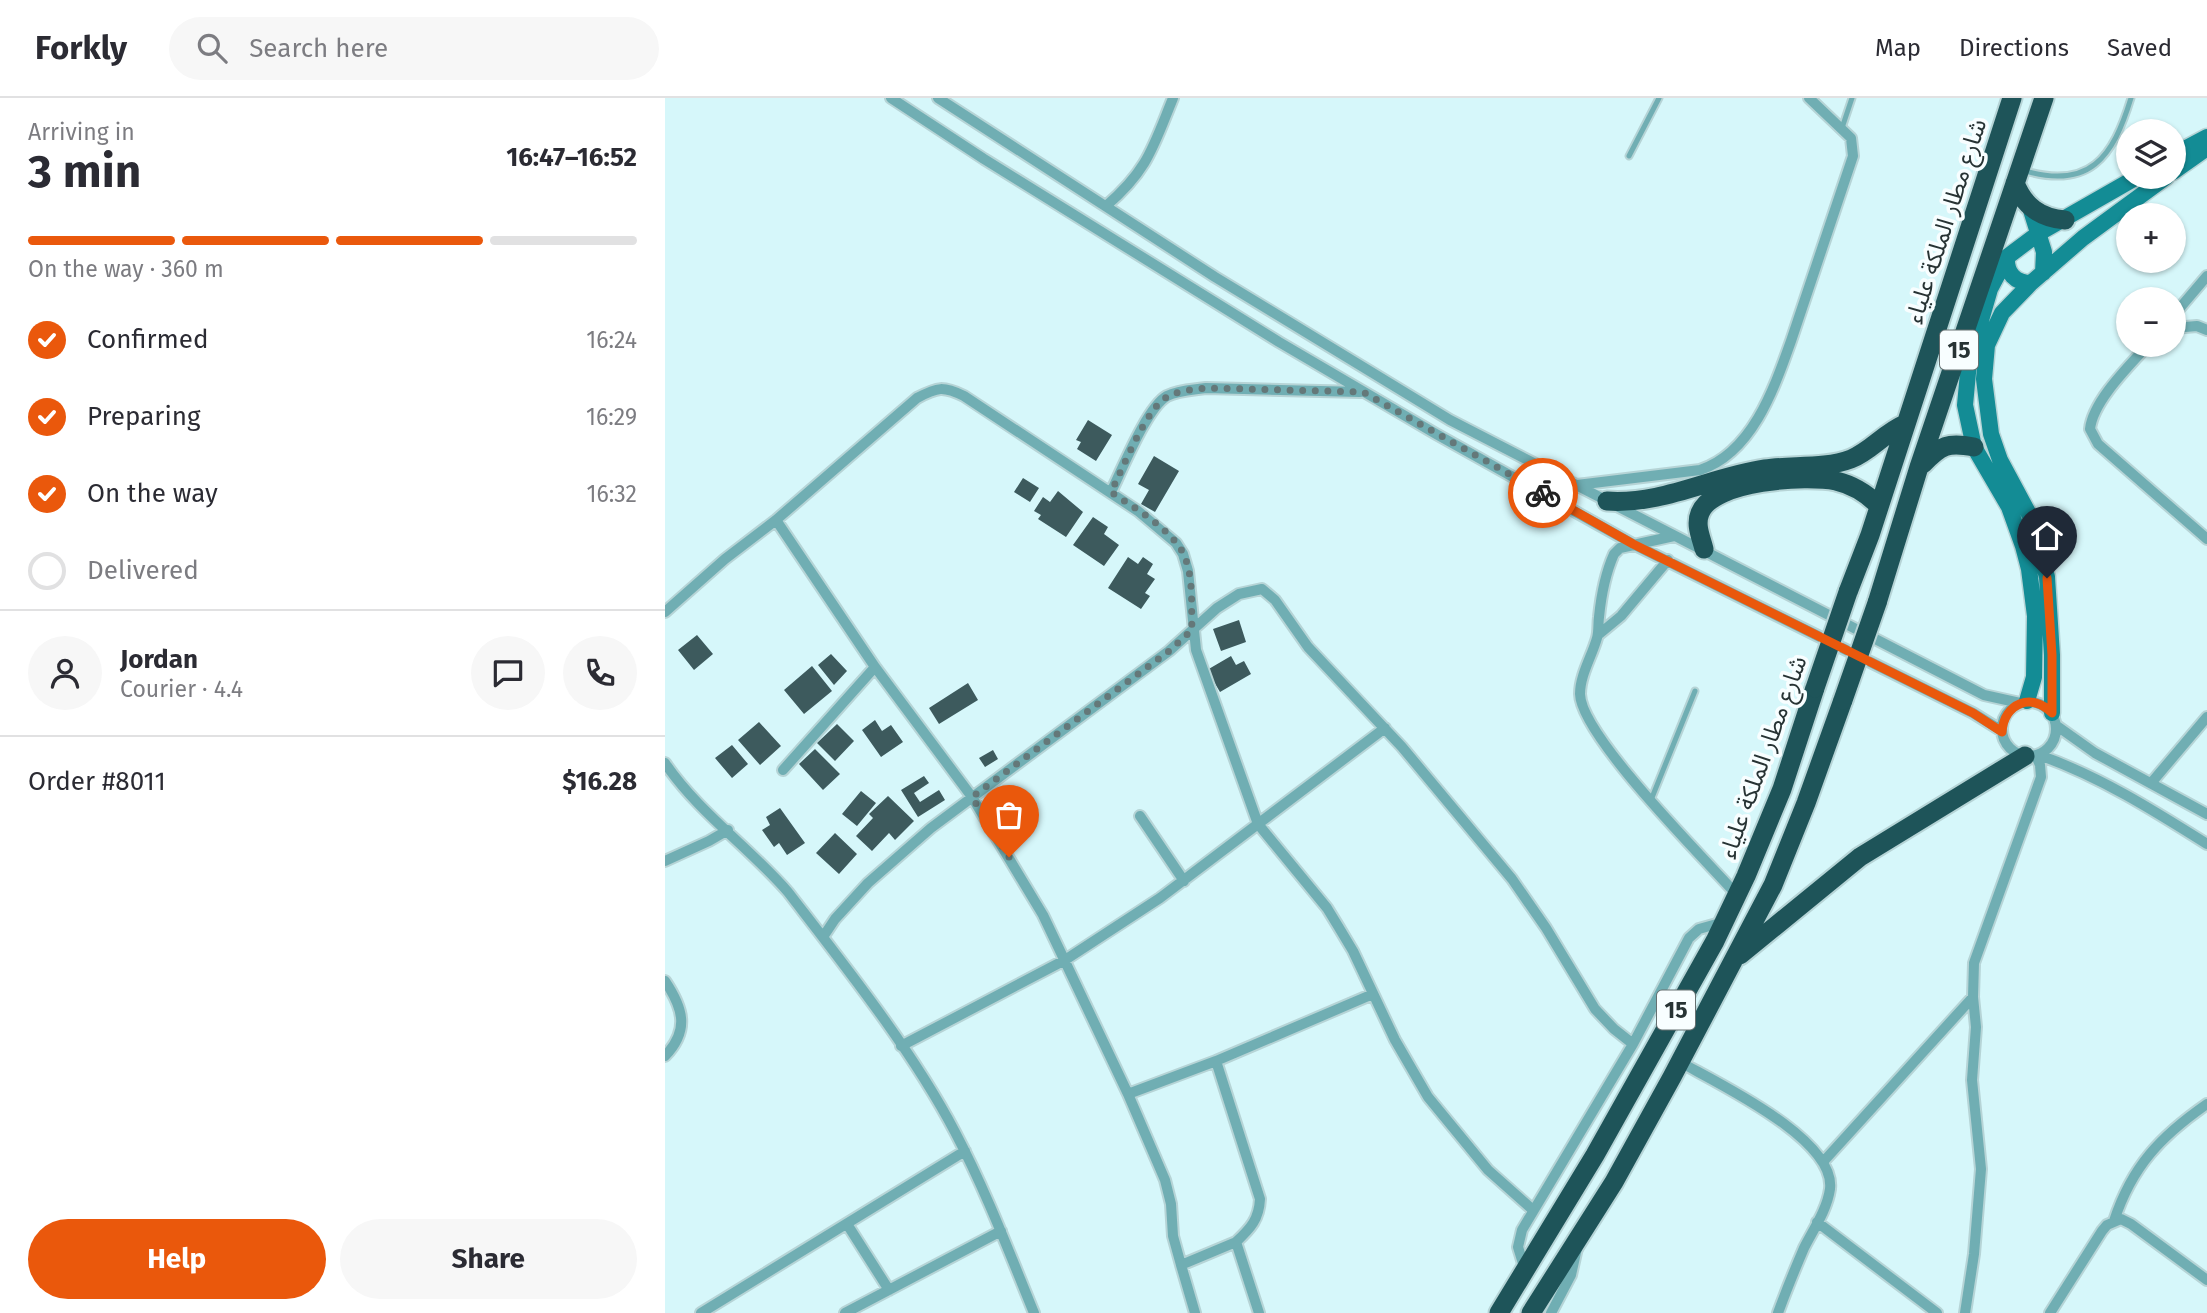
<!DOCTYPE html>
<html lang="en">
<head>
<meta charset="utf-8">
<style>
	body { margin:0; font-family:"Fira Sans","Noto Sans Arabic",sans-serif; background:#f7f7f7; color:#2b2b33; height:100vh; display:flex; flex-direction:column; font-size:26px; white-space:nowrap }
	* { box-sizing:border-box; margin:0 }
	p { font-size:23px; color:#7c7c81 }
	.icon { flex:none; width:38px; height:38px; fill:none; stroke:currentColor; stroke-width:2; stroke-linecap:round; stroke-linejoin:round }
	.map { position:relative; flex:1; overflow:hidden }
	.side { display:flex; flex-direction:column; background:#fff; width:665px }
	.side>* { flex:none }
	.buttons { position:absolute; left:1451px; top:21px; display:grid; gap:14px }
	.buttons a { display:grid; place-items:center; width:70px; height:70px; border-radius:50%; background:#fff; box-shadow:0 2px 5px #0004; font-size:35px }
	.pin { position:absolute; display:grid; place-items:center; width:60px; height:60px; color:#fff; margin:-72px -30px; border-radius:50% 50% 50% 0; rotate:-45deg; box-shadow:0 0 7px #0007 }
	.pin .icon { rotate:45deg }
	.courier { position:absolute; display:grid; place-items:center; width:70px; height:70px; margin:-35px; border:5px solid #ea580c; border-radius:50%; background:#fff; color:#222; box-shadow:0 2px 9px #0007 }
	.headline em { font-style:normal; font-weight:700 }
	.headline div { display:flex; flex-direction:column-reverse }
	.headline { display:flex; align-items:center; justify-content:space-between; height:119px; padding:0 28px }
	h1 { font-size:46px; font-weight:700; line-height:52px }
	.bar { display:grid; grid-template-columns:repeat(4,1fr); gap:10px 7px; align-content:center; height:84px; padding:0 28px }
	.bar i { height:9px; border-radius:5px; background:#e1e1e2 }
	.bar .selected { background:#ea580c }
	.bar p { grid-column:span 4 }
	.line { display:flex; align-items:center; gap:18px; padding:0 28px; border-top:2px solid #e1e1e2 }
	.line div { flex:1 }
	.round { display:grid; place-items:center; flex:none; width:74px; height:74px; border-radius:37px; background:#f7f7f7 }
	ol { padding:0 28px; list-style:none }
	li { display:flex; align-items:center; gap:21px; height:77px }
	li p { margin-inline-start:auto }
	li .icon { padding:7px; border-radius:50%; background:#ea580c; color:#fff; stroke-width:4 }
	li:last-child { color:#7c7c81 }
	li i { width:38px; height:38px; border:4px solid #e1e1e2; border-radius:50% }
	.action { display:flex; gap:14px; margin-top:auto; padding:14px 28px }
	.action a { flex:1; height:80px; border-radius:42px; background:#ea580c; color:#fff; font-size:28px; font-weight:700; line-height:80px; text-align:center }
	.action a+a { background:#f7f7f7; color:#2b2b33 }
	header { display:flex; align-items:center; gap:42px; box-sizing:border-box; height:98px; padding:0 35px; background:#fff; border-bottom:2px solid #e1e1e2 }
	header strong { font-size:33px }
	nav { display:flex; gap:38px; margin-inline-start:auto; font-size:24px }
	.search { width:490px; height:63px; background:#f7f7f7; display:flex; align-items:center; gap:18px; box-sizing:border-box; padding:0 24px; border-radius:38px; color:#7c7c81; font-size:26px }
	main { display:flex; flex:1; min-height:0 }
	.map>svg:first-child { display:block }
	.building { fill:#3d5a5d }
	.lines { fill:none; stroke-linecap:round; stroke-linejoin:round }
	.lane-casing { stroke:#b6d4d6; stroke-width:9 }
	.street-casing { stroke:#b6d4d6; stroke-width:14 }
	.secondary-casing { stroke:#b6d4d6; stroke-width:19 }
	.highway-casing { stroke:#b6d4d6; stroke-width:23 }
	.lane { stroke:#70aeb3; stroke-width:5 }
	.street { stroke:#70aeb3; stroke-width:10 }
	.secondary { stroke:#138c95; stroke-width:16 }
	.highway { stroke:#1e5459; stroke-width:19 }
	.highway-bridge-casing { stroke:#b6d4d6; stroke-width:23; stroke-linecap:butt }
	.highway-bridge { stroke:#1e5459; stroke-width:19 }
	.done { stroke:#647879; stroke-width:7; stroke-dasharray:0 12.6 }
	.route { stroke:#ea580c; stroke-width:9 }
	.labels { text-anchor:middle; stroke-width:7; stroke-linejoin:round; paint-order:stroke }
	.shield { fill:#f8feff; stroke:#667071; stroke-width:2 }
	.shield-label { font-size:23px; font-weight:bold; fill:#273334 }
	.street-label { font-size:24px; fill:#273334; stroke:#f8feff }
</style>
</head>
<body>
<header>
<strong>Forkly</strong>
<div class="search"><svg class="icon" aria-label="search" viewBox="0 0 24 24"><circle cx="10" cy="10" r="6"/><path d="M15 15l6 6"/></svg>Search here</div>
<nav><a>Map</a><a>Directions</a><a>Saved</a></nav>
</header>
<main>
<section class="side">
<div class="headline"><div><h1>3 min</h1><p>Arriving in</p></div><em>16:47–16:52</em></div>
<div class="bar"><i class="selected"></i><i class="selected"></i><i class="selected"></i><i></i><p>On the way · 360 m</p></div>
<ol>
<li><svg class="icon" aria-label="check" viewBox="0 0 24 24"><path d="M5 12l5 5 9-10"/></svg>Confirmed<p>16:24</p></li>
<li><svg class="icon" aria-label="check" viewBox="0 0 24 24"><path d="M5 12l5 5 9-10"/></svg>Preparing<p>16:29</p></li>
<li><svg class="icon" aria-label="check" viewBox="0 0 24 24"><path d="M5 12l5 5 9-10"/></svg>On the way<p>16:32</p></li>
<li><i></i>Delivered</li>
</ol>
<div class="line" style="height:126px"><a class="round"><svg class="icon" aria-label="person" viewBox="0 0 24 24"><circle cx="12" cy="8" r="4"/><path d="M4 21q1-7 8-7t8 7"/></svg></a><div><b>Jordan</b><p>Courier · 4.4</p></div><a class="round"><svg class="icon" aria-label="chat" viewBox="0 0 24 24"><path d="M4 5h16v11H9l-5 4z"/></svg></a><a class="round"><svg class="icon" aria-label="phone" viewBox="0 0 24 24"><path d="M5 4h4l2 5-3 2q2 4 5 5l2-3 5 2v4C11 20 4 13 5 4z"/></svg></a></div>
<div class="line" style="height:91px"><div>Order #8011</div><b>$16.28</b></div>
<div class="action"><a>Help</a><a>Share</a></div>
</section>
<div class="map">
<svg width="1542" height="1215" viewBox="0 0 1542 1215">
	<rect width="100%" height="100%" fill="#d6f7fa"/>
	<!-- building -->
	<path class="building" d="M 423,322 L 447,337 L 431,363 L 412,351 L 416,344 L 411,342 Z
		M 489,358 L 514,373 L 490,414 L 476,406 L 484,392 L 473,386 Z
		M 358,380 L 374,390 L 365,404 L 349,394 Z
		M 393,393 L 418,414 L 401,439 L 373,421 L 376,417 L 369,413 L 378,399 L 385,404 Z
		M 428,419 L 443,429 L 439,436 L 454,447 L 439,468 L 408,447 Z
		M 463,459 L 473,466 L 478,459 L 488,466 L 482,476 L 490,481 L 480,495 L 485,498 L 476,511 L 443,490 Z
		M 574,522 L 581,544 L 556,553 L 548,531 Z
		M 32,537 L 48,556 L 29,572 L 13,552 Z
		M 166,556 L 182,573 L 169,587 L 153,567 Z
		M 566,558 L 571,567 L 579,563 L 586,576 L 555,594 L 542,572 Z
		M 147,568 L 167,593 L 139,616 L 119,592 Z
		M 303,585 L 313,602 L 274,626 L 264,610 Z
		M 210,622 L 217,633 L 226,627 L 238,644 L 216,659 L 197,632 Z
		M 94,624 L 116,648 L 95,667 L 73,642 Z
		M 172,626 L 189,643 L 170,663 L 152,645 Z
		M 67,647 L 83,666 L 67,680 L 50,660 Z
		M 150,651 L 175,676 L 158,692 L 134,666 Z
		M 328,652 L 333,661 L 320,669 L 314,660 Z
		M 259,678 L 264,685 L 249,695 L 255,704 L 274,692 L 280,702 L 253,719 L 236,692 Z
		M 196,693 L 211,705 L 192,728 L 177,716 Z
		M 223,698 L 249,723 L 230,742 L 224,735 L 207,753 L 191,738 L 208,720 L 204,716 Z
		M 115,710 L 140,745 L 122,757 L 114,745 L 109,749 L 97,732 L 105,727 L 101,719 Z
		M 170,735 L 192,756 L 174,776 L 151,755 Z"/>
	<g class="lines">
		<defs>
			<path id="lane" d="M 1177,30 L 1187,0
				M 964,58 L 994,0
				M 1357,72 C 1425,93 1448,59 1466,0
				M 986,702 L 1030,593"/>
			<path id="street" d="M 226,0 L 319,61 L 614,244 L 771,336 L 968,446 L 1308,615 L 1337,633
				M 273,0 L 550,179 L 785,322 L 1319,597 L 1355,605
				M 441,108 C 483,72 488,49 508,0
				M 1508,218 L 1542,178
				M 1508,230 L 1532,228 L 1542,232
				M 1483,247 C 1464,268 1428,303 1425,331 L 1433,346 L 1542,441
				M 912,387 L 1035,372 C 1087,355 1109,291 1126,243 L 1188,58 L 1186,40 L 1144,0
				M 446,394 C 457,372 482,309 502,298 C 514,292 528,292 541,290 L 695,294
				M 111,422 L 210,569 L 307,699 L 378,817 L 463,996 L 500,1082 L 506,1106 L 508,1138 L 516,1167 L 571,1144 L 594,1215
				M 1009,438 L 955,450 L 949,456 C 941,474 936,499 934,519 C 933,526 934,533 932,540 C 927,558 915,577 915,596 C 916,638 1040,761 1072,797
				M 0,514 L 60,461 L 111,422 L 252,300 C 273,289 278,288 299,298 L 473,413 L 511,445 L 518,456 L 523,473 L 531,552 L 593,726 L 662,810 L 673,828 L 688,853 L 730,942 L 763,999 L 823,1072 L 868,1112
				M 933,537 L 956,518 L 1003,462
				M1337 631a27 27 0 1 1 54 0a27 27 0 1 1-54 0Z
				M 1392,628 L 1430,655 L 1542,716
				M 1374,657 C 1434,678 1488,712 1542,746
				M 0,665 C 33,714 84,749 123,794 C 180,868 247,952 290,1034 C 321,1093 344,1154 369,1215
				M 118,672 L 210,569
				M 1487,684 L 1542,619
				M 475,718 L 519,783
				M 0,763 L 44,743 L 63,732
				M 158,839 L 170,821 L 203,785 L 266,730 L 504,553 L 552,510 L 574,496 L 597,491 L 610,502 L 643,549 L 737,649 L 847,781 L 881,830 L 930,911 L 949,931 L 968,946
				M 0,883 C 18,910 25,932 0,958
				M 236,948 L 400,862 L 495,800 L 720,630
				M 551,963 L 595,1101 C 594,1121 586,1130 571,1144
				M 1015,964 C 1052,985 1171,1041 1165,1091 C 1162,1112 1148,1132 1139,1150 C 1130,1171 1121,1193 1113,1215
				M 463,996 L 551,963 L 708,896
				M 1158,1064 L 1308,899
				M 1449,1123 C 1467,1068 1496,1038 1542,1006
				M 1152,1124 L 1272,1215
				M 182,1126 L 224,1192
				M 516,1167 L 530,1215
				M 860,1172 L 853,1149 L 857,1132 L 968,946 L 1024,840 L 1034,831 L 1059,824
				M 36,1215 L 300,1053
				M 180,1215 L 336,1133
				M 886,1215 L 906,1177 L 912,1150
				M 1300,1215 L 1309,1156 L 1316,1071 L 1307,982 L 1311,929 L 1308,899 L 1309,865 L 1376,679 L 1375,667 L 1371,658
				M 1385,1215 L 1437,1133 L 1442,1127 L 1456,1121 L 1466,1126 L 1542,1182"/>
			<path id="secondary" d="M 1508,57 L 1542,39
				M 1508,74 L 1542,50
				M 1365,109 L 1379,154 L 1378,175
				M 1342,159 C 1341,175 1350,185 1366,185
				M 1362,603 L 1369,579 L 1370,518 L 1364,471 L 1358,448 L 1344,409 L 1309,349 L 1300,307 L 1304,264 L 1325,191 L 1342,159 L 1374,135 L 1472,79
				M 1387,615 L 1387,557 L 1382,479 L 1365,418 L 1335,362 L 1326,336 L 1319,281 L 1322,247 L 1337,215 L 1366,185 L 1418,140 L 1501,79"/>
			<path id="highway" d="M 1350,85 C 1359,108 1375,120 1400,122
				M 1258,366 C 1276,347 1283,344 1309,349
				M 942,403 C 997,407 1046,379 1100,371 C 1127,367 1160,371 1186,361 C 1206,353 1219,335 1240,326
				M 1039,451 C 1036,439 1030,427 1035,415 C 1048,382 1142,377 1171,383 C 1188,387 1201,395 1213,407
				M 1183,494 L 1205,437 L 1347,0
				M 1212,505 L 1254,369 L 1379,0
				M 1075,857 L 1195,759 L 1360,658
				M 834,1215 L 930,1057 L 1050,843 L 1081,778 L 1117,691 L 1150,590
				M 866,1215 L 949,1084 L 1007,979 L 1108,787 L 1141,705 L 1178,602"/>
		</defs>
		<!-- lane casing -->
		<use href="#lane" class="lane-casing"/>
		<!-- street casing -->
		<use href="#street" class="street-casing"/>
		<!-- secondary casing -->
		<use href="#secondary" class="secondary-casing"/>
		<!-- highway casing -->
		<use href="#highway" class="highway-casing"/>
		<!-- lane -->
		<use href="#lane" class="lane"/>
		<!-- street -->
		<use href="#street" class="street"/>
		<!-- secondary -->
		<use href="#secondary" class="secondary"/>
		<!-- highway -->
		<use href="#highway" class="highway"/>
		<defs>
			<path id="highway-bridge" d="M 1150,590 L 1183,494
				M 1178,602 L 1212,505"/>
		</defs>
		<!-- highway-bridge casing -->
		<use href="#highway-bridge" class="highway-bridge-casing"/>
		<!-- highway-bridge -->
		<use href="#highway-bridge" class="highway-bridge"/>
	</g>
	<g class="lines">
		<!-- done -->
		<path class="done" d="M 344,759 L 307,699 L 504,553 L 527,532 C 526,508 529,477 518,455 C 506,431 468,409 446,394 C 457,372 482,309 502,299 C 514,292 528,292 541,290 L 698,294 L 878,395"/>
		<!-- route -->
		<path class="route" d="M 878,395 L 968,446 L 1308,615 L 1337,634 C 1339,605 1367,594 1387,615 L 1387,557 L 1382,480"/>
	</g>
	<g class="labels">
		<!-- shield labels -->
		<g class="shield">
			<rect x="1275" y="232.5" width="38" height="39" rx="5"/>
			<rect x="992" y="892.5" width="38" height="39" rx="5"/>
		</g>
		<g class="shield-label">
			<text x="1294" y="260">15</text>
			<text x="1011" y="920">15</text>
		</g>
		<!-- street labels -->
		<g class="street-label">
			<text transform="translate(1281 123) rotate(-72)" y="8">شارع مطار الملكة علياء</text>
			<text transform="translate(1098 659) rotate(-70)" y="8">شارع مطار الملكة علياء</text>
		</g>
	</g>
</svg>
<div class="buttons">
<a><svg class="icon" aria-label="layers" viewBox="0 0 24 24"><path d="M12 4l9 5-9 5-9-5zM3 14l9 5 9-5"/></svg></a>
<a>+</a>
<a>−</a>
</div>
<div class="pin" style="left:344px;top:759px;background:#ea580c"><svg class="icon" aria-label="bag" viewBox="0 0 24 24"><path d="M5 8h14l-1 12H6zM9 8a3 3 0 0 1 6 0"/></svg></div>
<div class="pin" style="left:1382px;top:480px;background:#1f2937"><svg class="icon" aria-label="home" viewBox="0 0 24 24"><path d="M3 11l9-7 9 7M6 9v11h12V9"/></svg></div>
<div class="courier" style="left:878px;top:395px"><svg class="icon" aria-label="bike" viewBox="0 0 24 24"><circle cx="6" cy="16" r="4"/><circle cx="18" cy="16" r="4"/><path d="M6 16l4-8h5l3 8M10 8l3 8H6M13 5h3"/></svg></div>
</div>
</main>
</body>
</html>
